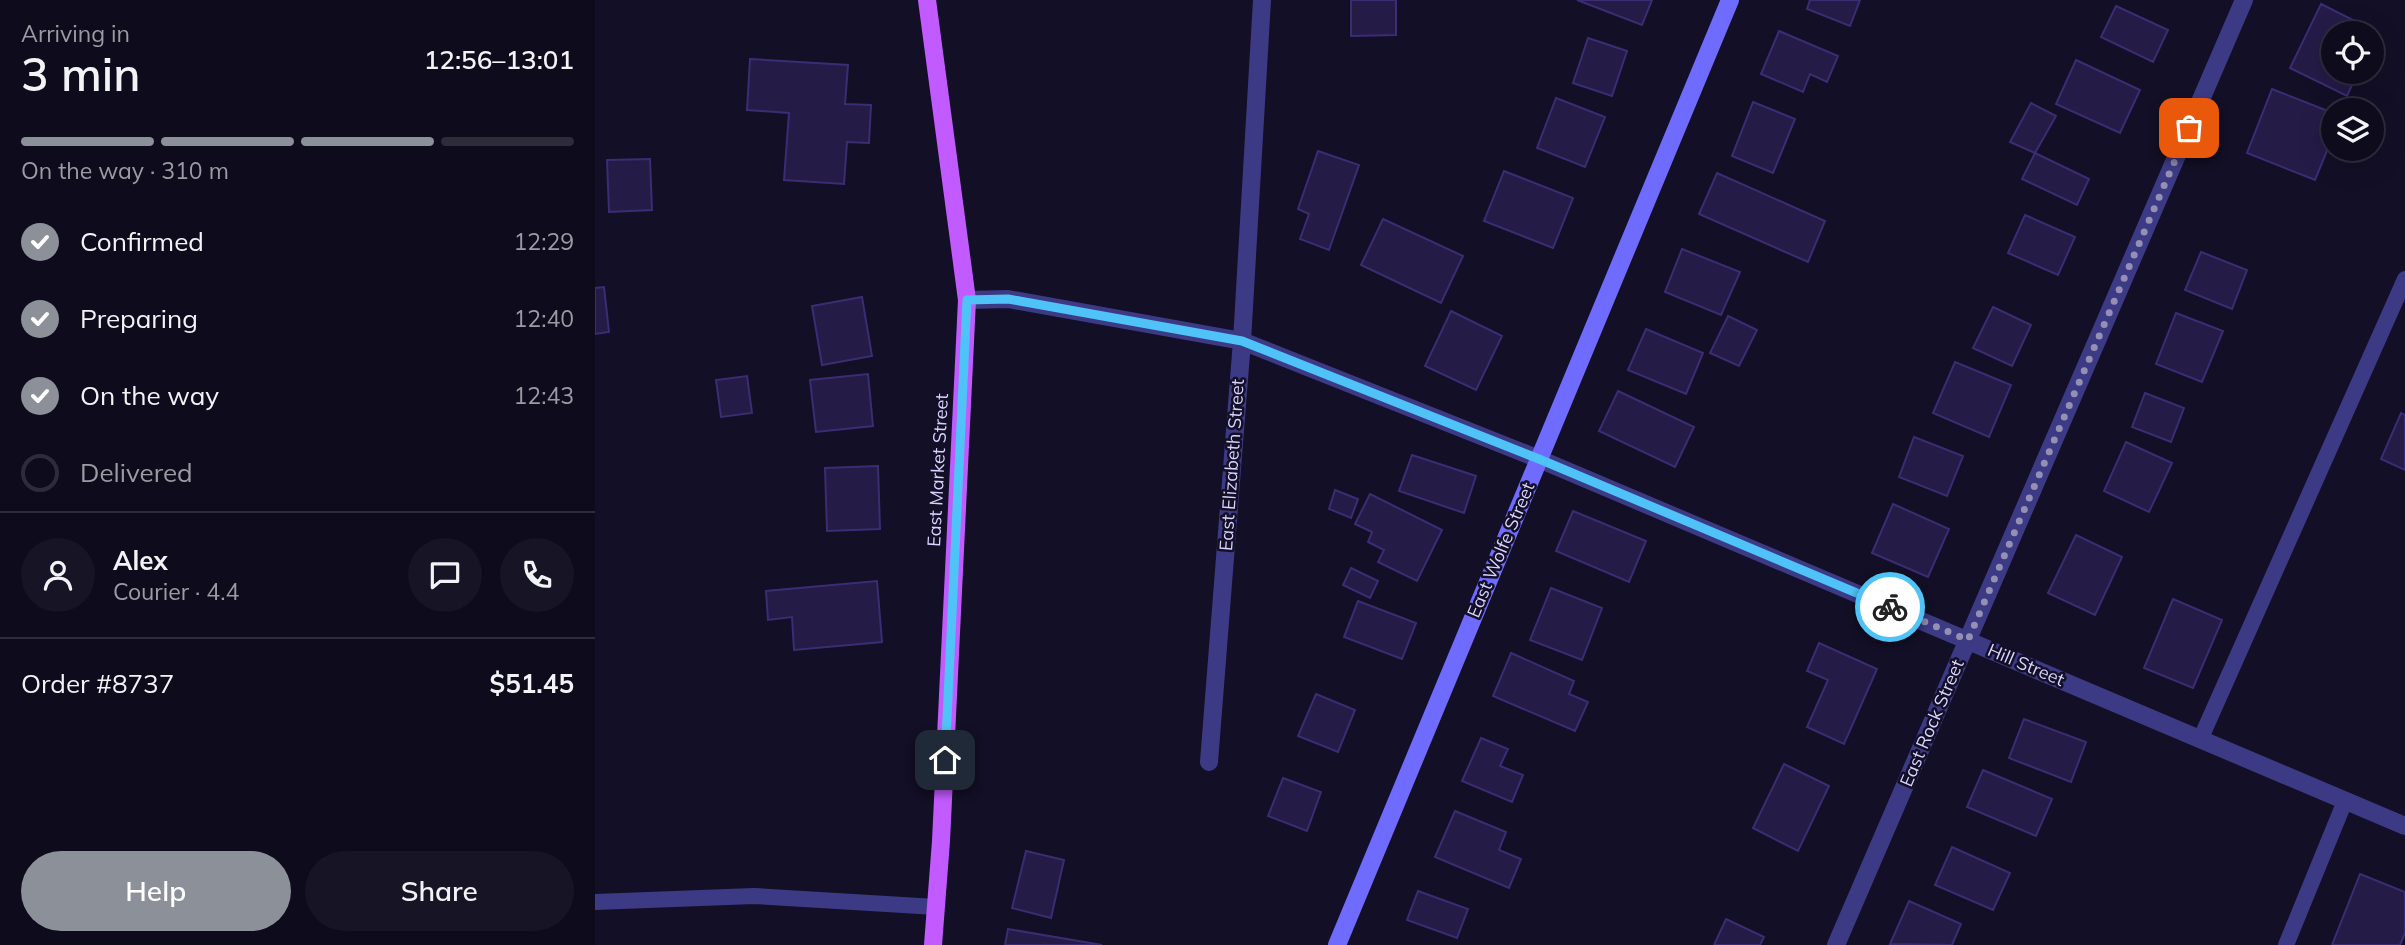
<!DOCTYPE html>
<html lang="en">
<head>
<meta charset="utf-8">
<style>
	body { margin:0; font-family:Mulish,sans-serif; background:#171425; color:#f1f3f6; height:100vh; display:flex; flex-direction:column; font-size:26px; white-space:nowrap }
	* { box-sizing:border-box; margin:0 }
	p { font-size:23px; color:#9b9ba3 }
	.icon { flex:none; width:38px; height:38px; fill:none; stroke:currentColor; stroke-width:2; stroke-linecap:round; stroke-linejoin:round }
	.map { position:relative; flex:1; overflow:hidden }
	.sheet { display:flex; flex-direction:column; background:#0e0b1c; width:595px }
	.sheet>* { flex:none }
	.controls { position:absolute; left:1726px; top:21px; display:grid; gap:14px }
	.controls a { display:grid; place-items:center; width:63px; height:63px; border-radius:50%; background:#0e0b1c; box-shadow:0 7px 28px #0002,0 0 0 2px #2e2b3b; font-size:35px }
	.pin { position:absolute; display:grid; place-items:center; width:60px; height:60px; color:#fff; margin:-30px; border-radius:14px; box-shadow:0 4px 10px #0006 }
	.courier { position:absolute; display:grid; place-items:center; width:70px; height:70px; margin:-35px; border:5px solid #4fc3f7; border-radius:50%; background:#fff; color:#222; box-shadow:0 2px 9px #0007 }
	.overview em { font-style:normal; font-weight:600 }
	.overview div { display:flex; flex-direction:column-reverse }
	.overview { display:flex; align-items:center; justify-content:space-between; height:119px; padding:0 21px }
	h1 { font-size:46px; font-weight:600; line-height:52px }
	.bar { display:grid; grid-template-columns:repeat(4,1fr); gap:10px 7px; align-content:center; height:84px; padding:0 21px }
	.bar i { height:9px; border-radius:5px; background:#2e2b3b }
	.bar .selected { background:#8c9099 }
	.bar p { grid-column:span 4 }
	.line { display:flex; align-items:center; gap:18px; padding:0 21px; border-top:2px solid #2e2b3b }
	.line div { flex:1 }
	.round { display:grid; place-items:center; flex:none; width:74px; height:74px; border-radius:37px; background:#171425 }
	ol { padding:0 21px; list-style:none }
	li { display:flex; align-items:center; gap:21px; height:77px }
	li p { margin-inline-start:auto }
	li .icon { padding:7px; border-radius:50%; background:#8c9099; color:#fff; stroke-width:4 }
	li:last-child { color:#9b9ba3 }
	li i { width:38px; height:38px; border:4px solid #2e2b3b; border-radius:50% }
	.primary-button { display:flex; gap:14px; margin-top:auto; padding:14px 21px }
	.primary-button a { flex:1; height:80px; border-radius:42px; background:#8c9099; color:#fff; font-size:28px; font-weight:600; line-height:80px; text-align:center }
	.primary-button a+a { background:#171425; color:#f1f3f6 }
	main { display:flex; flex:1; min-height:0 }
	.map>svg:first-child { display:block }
	.building { fill:#241b47; stroke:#3b2d73; stroke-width:2 }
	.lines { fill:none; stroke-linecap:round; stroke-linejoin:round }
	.lane { stroke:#3d3a85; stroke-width:16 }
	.street { stroke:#3d3a85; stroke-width:18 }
	.secondary { stroke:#6f6bff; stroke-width:18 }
	.primary { stroke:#c25bff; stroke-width:18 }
	.done { stroke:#948fb3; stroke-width:7; stroke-dasharray:0 12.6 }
	.route { stroke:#4fc3f7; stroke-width:9 }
	.labels { text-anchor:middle; stroke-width:5; stroke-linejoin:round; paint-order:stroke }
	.street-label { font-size:18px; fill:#d9d4ff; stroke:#130f26 }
</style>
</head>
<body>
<main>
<section class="sheet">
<div class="overview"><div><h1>3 min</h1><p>Arriving in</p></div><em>12:56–13:01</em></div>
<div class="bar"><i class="selected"></i><i class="selected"></i><i class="selected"></i><i></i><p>On the way · 310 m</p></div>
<ol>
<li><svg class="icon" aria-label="check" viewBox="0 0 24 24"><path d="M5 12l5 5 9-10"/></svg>Confirmed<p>12:29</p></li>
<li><svg class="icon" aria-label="check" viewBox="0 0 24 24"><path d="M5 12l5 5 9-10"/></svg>Preparing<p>12:40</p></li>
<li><svg class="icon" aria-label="check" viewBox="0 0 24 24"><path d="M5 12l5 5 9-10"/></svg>On the way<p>12:43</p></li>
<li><i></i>Delivered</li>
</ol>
<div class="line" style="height:126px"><a class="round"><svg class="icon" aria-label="person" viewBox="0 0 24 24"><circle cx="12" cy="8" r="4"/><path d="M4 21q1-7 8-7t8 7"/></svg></a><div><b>Alex</b><p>Courier · 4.4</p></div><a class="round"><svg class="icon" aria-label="chat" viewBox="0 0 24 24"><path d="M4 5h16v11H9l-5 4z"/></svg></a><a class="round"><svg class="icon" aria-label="phone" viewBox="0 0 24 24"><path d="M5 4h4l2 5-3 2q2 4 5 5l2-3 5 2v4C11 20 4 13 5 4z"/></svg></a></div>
<div class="line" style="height:91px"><div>Order #8737</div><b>$51.45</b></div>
<div class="primary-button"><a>Help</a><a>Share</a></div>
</section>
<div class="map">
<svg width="1810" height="945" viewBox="0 0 1810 945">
	<rect width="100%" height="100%" fill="#130f26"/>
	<!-- building -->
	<path class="building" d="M 756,0 L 801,0 L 801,35 L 756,36 Z
		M 982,0 L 1057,0 L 1047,25 Z
		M 1215,0 L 1265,0 L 1255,26 L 1212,9 Z
		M 1726,4 L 1782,32 L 1776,45 L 1776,33 L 1738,33 L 1738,72 L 1763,72 L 1752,96 L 1695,68 Z
		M 1521,6 L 1573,30 L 1558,62 L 1506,37 Z
		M 1184,31 L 1243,56 L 1232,82 L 1215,74 L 1208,92 L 1166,74 Z
		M 993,38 L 1032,51 L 1017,96 L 978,83 Z
		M 155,59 L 253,65 L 250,104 L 276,105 L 274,143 L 252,142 L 249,184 L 189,180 L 194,113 L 152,110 Z
		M 1481,60 L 1545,90 L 1525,133 L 1461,104 Z
		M 1677,89 L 1738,113 L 1738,136 L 1720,180 L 1652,153 Z
		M 961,98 L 1010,117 L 990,167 L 942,148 Z
		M 1158,102 L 1200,119 L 1178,173 L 1137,156 Z
		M 1436,103 L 1461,116 L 1440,153 L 1415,142 Z
		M 723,151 L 764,165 L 734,250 L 705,239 L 714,214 L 703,209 Z
		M 1440,153 L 1494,179 L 1482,205 L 1427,179 Z
		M 55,159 L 57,210 L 14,212 L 12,160 Z
		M 909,171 L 978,198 L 958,248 L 889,221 Z
		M 1122,173 L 1230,221 L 1213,262 L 1104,214 Z
		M 1430,215 L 1480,237 L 1463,275 L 1413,253 Z
		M 788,219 L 868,256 L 846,303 L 766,265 Z
		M 1087,249 L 1145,272 L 1126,315 L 1070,292 Z
		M 1606,252 L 1652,270 L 1637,309 L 1590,290 Z
		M 9,287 L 14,332 L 0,334 L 0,288 Z
		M 267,297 L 277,356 L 227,365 L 217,306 Z
		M 1398,307 L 1436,325 L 1417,366 L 1378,348 Z
		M 856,311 L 907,336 L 881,390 L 830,366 Z
		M 1581,313 L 1628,331 L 1607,382 L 1561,364 Z
		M 1133,316 L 1162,330 L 1144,366 L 1115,353 Z
		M 1051,329 L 1108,353 L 1091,394 L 1033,370 Z
		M 1360,362 L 1416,385 L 1394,437 L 1338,413 Z
		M 273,374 L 278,426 L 221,432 L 215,380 Z
		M 152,376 L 157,413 L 126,417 L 121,380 Z
		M 1023,391 L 1099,427 L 1080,467 L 1004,431 Z
		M 1550,393 L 1589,408 L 1576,442 L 1537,427 Z
		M 1806,413 L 1810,415 L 1810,470 L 1786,459 Z
		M 1319,437 L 1368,456 L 1352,496 L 1304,477 Z
		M 1531,442 L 1577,463 L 1554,512 L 1509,491 Z
		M 817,455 L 881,476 L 869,513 L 804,491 Z
		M 283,466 L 285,529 L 232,531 L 230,468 Z
		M 740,490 L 763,499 L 756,518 L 734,509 Z
		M 775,494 L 847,530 L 822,581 L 783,562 L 789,550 L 773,542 L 777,532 L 760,524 Z
		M 1298,504 L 1354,529 L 1333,577 L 1277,553 Z
		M 978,511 L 1051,541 L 1034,582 L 961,551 Z
		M 1481,535 L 1527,557 L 1500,615 L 1453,593 Z
		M 756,568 L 783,581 L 775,598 L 748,585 Z
		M 282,581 L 287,642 L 199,650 L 197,617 L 173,620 L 171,591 Z
		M 956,588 L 1007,608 L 987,660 L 935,640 Z
		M 1578,599 L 1627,620 L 1598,688 L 1549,668 Z
		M 763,601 L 821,623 L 807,659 L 749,637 Z
		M 1224,643 L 1282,669 L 1249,744 L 1212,727 L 1233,680 L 1212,671 Z
		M 916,653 L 979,681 L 974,694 L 993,702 L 980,731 L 898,696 Z
		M 721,694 L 760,710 L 743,752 L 703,736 Z
		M 1429,719 L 1491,742 L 1476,782 L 1414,758 Z
		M 886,738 L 913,749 L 905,766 L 928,775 L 917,802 L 867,781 Z
		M 1189,764 L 1234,786 L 1203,851 L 1158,828 Z
		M 1388,770 L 1457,799 L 1441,836 L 1372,807 Z
		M 688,778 L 726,792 L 712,831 L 673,816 Z
		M 860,811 L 911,832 L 904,850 L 926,859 L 914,888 L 840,857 Z
		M 1357,847 L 1415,873 L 1398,910 L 1340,885 Z
		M 431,851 L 469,860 L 456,918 L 417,908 Z
		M 1765,874 L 1810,892 L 1810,933 L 1805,945 L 1737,945 Z
		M 823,891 L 873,909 L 862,938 L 812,920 Z
		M 1314,901 L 1366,924 L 1357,945 L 1295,944 Z
		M 1131,919 L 1169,937 L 1165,945 L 1119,945 Z
		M 413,929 L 507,945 L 410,945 Z"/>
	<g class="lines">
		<!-- lane -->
		<path class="lane" d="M 1605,740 L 1810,279
			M 0,902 L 159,896 L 341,907
			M 1691,945 L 1750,801"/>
		<!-- street -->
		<path class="street" d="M 372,300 L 413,299 L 647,341 L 944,459 L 1810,826
			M 614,762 L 647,341 L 667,0
			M 1241,945 L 1649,0"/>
		<!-- secondary -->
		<path class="secondary" d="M 742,945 L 1135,0"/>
		<!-- primary -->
		<path class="primary" d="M 332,0 L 372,300 L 346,841 L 338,945"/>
	</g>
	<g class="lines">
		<!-- done -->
		<path class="done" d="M 1295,607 L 1373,640 L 1594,128"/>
		<!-- route -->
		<path class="route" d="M 350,760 L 372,300 L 413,299 L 647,341 L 944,459 L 1295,607"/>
	</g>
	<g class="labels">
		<!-- street labels -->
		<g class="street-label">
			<text transform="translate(637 465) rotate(-86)" y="6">East Elizabeth Street</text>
			<text transform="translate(343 470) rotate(-87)" y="6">East Market Street</text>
			<text transform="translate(906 550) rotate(-67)" y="6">East Wolfe Street</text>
			<text transform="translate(1431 665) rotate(23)" y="6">Hill Street</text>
			<text transform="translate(1337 723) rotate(-67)" y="6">East Rock Street</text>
		</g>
	</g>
</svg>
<div class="controls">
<a><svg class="icon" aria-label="locate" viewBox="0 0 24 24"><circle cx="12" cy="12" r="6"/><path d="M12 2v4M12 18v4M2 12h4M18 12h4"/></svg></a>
<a><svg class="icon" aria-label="layers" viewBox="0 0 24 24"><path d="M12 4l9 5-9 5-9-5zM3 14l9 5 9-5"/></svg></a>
</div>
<div class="pin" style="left:1594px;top:128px;background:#ea580c"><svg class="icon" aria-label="bag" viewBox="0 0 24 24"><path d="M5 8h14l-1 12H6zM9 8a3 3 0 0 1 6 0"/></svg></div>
<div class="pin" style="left:350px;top:760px;background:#1f2937"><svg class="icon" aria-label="home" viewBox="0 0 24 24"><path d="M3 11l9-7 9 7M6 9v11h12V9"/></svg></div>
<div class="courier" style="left:1295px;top:607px"><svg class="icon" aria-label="bike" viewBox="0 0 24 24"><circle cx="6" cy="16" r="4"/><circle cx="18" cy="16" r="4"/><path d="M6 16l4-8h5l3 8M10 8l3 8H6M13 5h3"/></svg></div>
</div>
</main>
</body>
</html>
